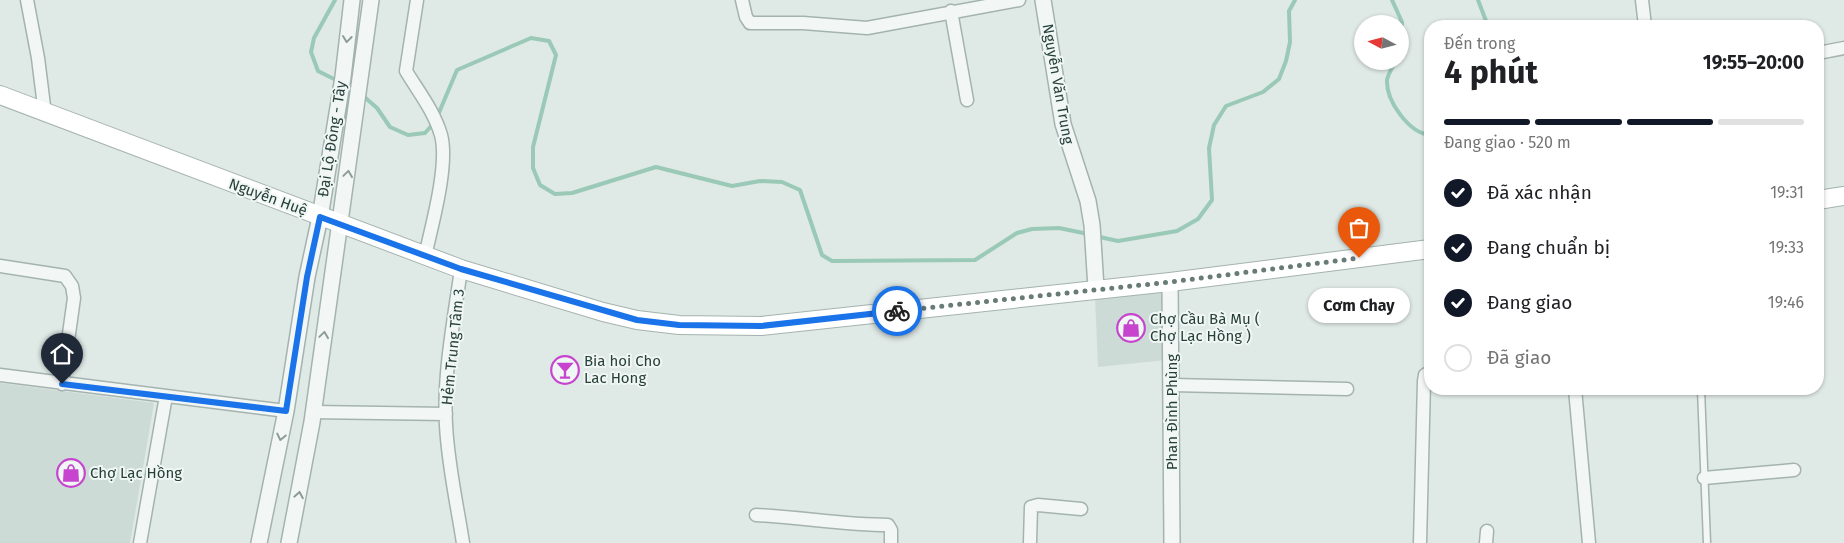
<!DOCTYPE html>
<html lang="vi">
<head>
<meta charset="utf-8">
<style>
	body { margin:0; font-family:"Fira Sans",sans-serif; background:#f2f2f2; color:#202124; height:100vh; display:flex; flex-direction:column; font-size:19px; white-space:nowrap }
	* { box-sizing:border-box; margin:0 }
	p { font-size:16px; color:#757577 }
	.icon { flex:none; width:28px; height:28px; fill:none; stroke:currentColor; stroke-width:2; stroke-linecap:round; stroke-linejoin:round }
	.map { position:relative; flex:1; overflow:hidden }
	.details { position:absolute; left:1424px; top:20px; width:400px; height:375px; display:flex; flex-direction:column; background:#fff; border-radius:20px; box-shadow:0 1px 4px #0004 }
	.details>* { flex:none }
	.needle { width:32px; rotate:277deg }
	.buttons { position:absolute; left:1354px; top:15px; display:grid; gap:10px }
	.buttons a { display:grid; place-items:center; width:55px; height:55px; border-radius:50%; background:#fff; box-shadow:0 1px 4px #0004; font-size:25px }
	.pin { position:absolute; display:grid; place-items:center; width:42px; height:42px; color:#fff; margin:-51px -21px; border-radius:50% 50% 50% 0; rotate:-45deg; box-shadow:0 0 5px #0007 }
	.pin .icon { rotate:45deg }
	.courier { position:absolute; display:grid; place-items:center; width:50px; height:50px; margin:-25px; border:4px solid #1a73e8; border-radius:50%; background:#fff; color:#222; box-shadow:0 1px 6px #0007 }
	.bubble { position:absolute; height:35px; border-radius:18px; background:#fff; box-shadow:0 1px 4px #0004; font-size:16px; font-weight:700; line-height:35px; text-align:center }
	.headline em { font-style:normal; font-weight:700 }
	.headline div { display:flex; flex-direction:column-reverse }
	.headline { display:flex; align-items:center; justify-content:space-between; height:85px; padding:0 20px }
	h1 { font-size:32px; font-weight:700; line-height:38px }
	.bar { display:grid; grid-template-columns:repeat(4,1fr); gap:8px 5px; align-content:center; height:60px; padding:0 20px }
	.bar i { height:6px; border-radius:4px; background:#e0e0e0 }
	.bar .current { background:#111827 }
	.bar p { grid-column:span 4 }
	ol { padding:0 20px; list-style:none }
	li { display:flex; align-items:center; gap:15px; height:55px }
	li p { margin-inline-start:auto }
	li .icon { padding:5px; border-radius:50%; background:#111827; color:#fff; stroke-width:4 }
	li:last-child { color:#757577 }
	li i { width:28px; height:28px; border:2px solid #e0e0e0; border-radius:50% }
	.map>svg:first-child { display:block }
	.built { fill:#cddbd6 }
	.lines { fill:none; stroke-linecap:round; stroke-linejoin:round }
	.stream { stroke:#9ac9b7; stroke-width:4 }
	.service-casing { stroke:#a4b3af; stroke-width:9 }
	.minor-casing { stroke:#a4b3af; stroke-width:15 }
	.tertiary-casing { stroke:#a4b3af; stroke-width:18 }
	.secondary-casing { stroke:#a4b3af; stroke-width:20 }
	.service { stroke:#f2f7f6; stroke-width:6 }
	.minor { stroke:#f2f7f6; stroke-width:12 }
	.tertiary { stroke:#f2f7f6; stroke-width:15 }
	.secondary { stroke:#fff; stroke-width:18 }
	.oneway { stroke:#8d9c98 }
	.done { stroke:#687b76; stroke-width:5; stroke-dasharray:0 9 }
	.route { stroke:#1a73e8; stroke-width:6 }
	.labels { text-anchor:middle; stroke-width:4; stroke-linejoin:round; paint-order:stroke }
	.street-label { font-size:15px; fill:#28403a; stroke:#eff6f4 }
	.poi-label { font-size:15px; fill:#28403a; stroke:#eff6f4; text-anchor:start }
</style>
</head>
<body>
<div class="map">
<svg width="1844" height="543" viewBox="0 0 1844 543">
	<rect width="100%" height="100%" fill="#dfe9e6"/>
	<!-- built -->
	<path class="built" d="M 1165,288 L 1166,360 L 1098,367 L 1095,296 Z
		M 0,383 L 154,403 L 130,543 L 0,543 Z"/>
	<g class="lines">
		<!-- stream -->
		<path class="stream" d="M 335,0 L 314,38 L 311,52 L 318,71 L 338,81
			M 1392,0 L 1402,22 L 1400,49
			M 1478,0 L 1488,26
			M 1395,61 C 1393,67 1388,74 1387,80 C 1386,101 1409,133 1430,135
			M 361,94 L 377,108 L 390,127 L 408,135 L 425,133 L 433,124
			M 438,115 L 457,70 L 531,38 L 549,41 L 556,55 L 533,147 L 533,168 L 540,185 L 555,194 L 572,193 L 656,167 L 732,186 L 760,181 L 782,182 L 800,190 L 822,255 L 832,261 L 975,260 L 1017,233 L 1032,229 L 1059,228 L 1088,234
			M 1095,236 L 1118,241 L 1177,231 L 1198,219 L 1212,200 L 1209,148 L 1214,125 L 1226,106 L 1263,92 L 1279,79 L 1286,61 L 1290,42 L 1289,11 L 1295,0"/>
		<defs>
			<path id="service" d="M 1701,389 L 1707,543"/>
			<path id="minor" d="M 27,0 L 38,58 L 45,114
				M 417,0 L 406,71 C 418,91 434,111 441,135 C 449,164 432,225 425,256
				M 742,0 L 746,17 L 750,23 L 803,23 L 867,28 L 1019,0
				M 1642,0 L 1645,26
				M 951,11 L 967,100
				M 1818,53 L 1844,48
				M 0,266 L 65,276 L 72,286 L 74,298 L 62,384
				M 461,269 C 454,320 443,374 446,425 C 448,465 457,504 463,543
				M 0,375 L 286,411
				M 1172,385 L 1347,389
				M 1575,389 L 1589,543
				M 313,412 L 446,414
				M 1704,478 L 1794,470
				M 756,515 C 800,517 844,525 888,525 L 891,530 L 891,543
				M 140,543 L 166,396
				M 1030,543 L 1031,507 L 1038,505 L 1081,509
				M 1420,543 L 1424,381 L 1425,375 L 1430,372
				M 1486,543 L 1487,531"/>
			<path id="tertiary" d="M 1043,0 L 1063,124 L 1088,201 L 1092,225 L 1096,288
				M 1170,282 L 1172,543
				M 259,543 L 286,411 L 307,277 L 320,217 L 343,77 L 352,0
				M 289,543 L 312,422 L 371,0"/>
			<path id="secondary" d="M 0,95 L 461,269 L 603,312 L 637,320 L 679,325 L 761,326 L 1170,282 L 1430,249
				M 1818,200 L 1844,196"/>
		</defs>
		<!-- service casing -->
		<use href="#service" class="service-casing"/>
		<!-- minor casing -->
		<use href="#minor" class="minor-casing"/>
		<!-- tertiary casing -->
		<use href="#tertiary" class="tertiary-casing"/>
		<!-- secondary casing -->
		<use href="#secondary" class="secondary-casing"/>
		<!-- service -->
		<use href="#service" class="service"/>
		<!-- minor -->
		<use href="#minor" class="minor"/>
		<!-- tertiary -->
		<use href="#tertiary" class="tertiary"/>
		<!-- secondary -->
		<use href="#secondary" class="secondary"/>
	</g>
	<!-- one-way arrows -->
	<defs><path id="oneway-chevron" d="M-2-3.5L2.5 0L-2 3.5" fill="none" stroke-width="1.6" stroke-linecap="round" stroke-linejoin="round" transform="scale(1.25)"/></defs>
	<g class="oneway">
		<use href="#oneway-chevron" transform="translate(347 39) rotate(97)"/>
		<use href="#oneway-chevron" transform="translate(348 174) rotate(-82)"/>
		<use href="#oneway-chevron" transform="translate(324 335) rotate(-82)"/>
		<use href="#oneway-chevron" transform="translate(281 437) rotate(102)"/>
		<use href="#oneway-chevron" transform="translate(299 495) rotate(-80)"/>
	</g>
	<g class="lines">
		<!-- done -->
		<path class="done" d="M 897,311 L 1170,282 L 1359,258"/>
		<!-- route -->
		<path class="route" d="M 62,384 L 286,411 L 307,277 L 320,217 L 461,269 L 637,320 L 679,325 L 761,326 L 897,311"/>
	</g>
	<!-- icons -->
	<defs>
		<symbol id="shop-ring" viewBox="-11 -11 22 22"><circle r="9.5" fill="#eff6f4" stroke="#c744ce" stroke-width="1.5"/><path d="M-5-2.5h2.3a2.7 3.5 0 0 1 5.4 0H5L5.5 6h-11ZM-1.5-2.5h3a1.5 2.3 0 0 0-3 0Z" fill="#c744ce"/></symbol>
		<symbol id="bar-ring" viewBox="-11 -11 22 22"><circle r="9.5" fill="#eff6f4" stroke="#c744ce" stroke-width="1.5"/><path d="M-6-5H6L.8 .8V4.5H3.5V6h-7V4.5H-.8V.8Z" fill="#c744ce"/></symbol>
	</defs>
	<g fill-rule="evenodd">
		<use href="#shop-ring" x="1115" y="312" width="32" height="32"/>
		<use href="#bar-ring" x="549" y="354" width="32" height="32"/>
		<use href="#shop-ring" x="55" y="457" width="32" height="32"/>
	</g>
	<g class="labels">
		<!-- street labels -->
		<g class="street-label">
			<text transform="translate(1058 84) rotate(80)" y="5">Nguyễn Văn Trung</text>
			<text transform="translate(332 139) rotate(-81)" y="5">Đại Lộ Đông - Tây</text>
			<text transform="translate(268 197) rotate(20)" y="5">Nguyễn Huệ</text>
			<text transform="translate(453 347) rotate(-84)" y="5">Hẻm Trung Tâm 3</text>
			<text transform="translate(1172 412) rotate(-90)" y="5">Phan Đình Phùng</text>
		</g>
		<!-- poi labels -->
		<g class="poi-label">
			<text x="1150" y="324">Chợ Cầu Bà Mụ (<tspan x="1150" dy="17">Chợ Lạc Hồng )</tspan></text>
			<text x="584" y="366">Bia hoi Cho<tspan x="584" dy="17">Lac Hong</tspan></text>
			<text x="90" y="478">Chợ Lạc Hồng</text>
		</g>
	</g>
</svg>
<div class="buttons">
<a><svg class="needle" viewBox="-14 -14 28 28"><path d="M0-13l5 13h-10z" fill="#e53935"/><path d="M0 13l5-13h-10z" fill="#757577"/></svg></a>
</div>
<div class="pin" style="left:1359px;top:258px;background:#ea580c"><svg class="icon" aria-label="bag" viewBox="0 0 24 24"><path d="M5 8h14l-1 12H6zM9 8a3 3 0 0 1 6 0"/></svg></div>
<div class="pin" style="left:62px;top:384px;background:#1f2937"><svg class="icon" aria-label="home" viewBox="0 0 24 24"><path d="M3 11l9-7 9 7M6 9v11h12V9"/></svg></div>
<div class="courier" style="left:897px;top:311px"><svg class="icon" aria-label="bike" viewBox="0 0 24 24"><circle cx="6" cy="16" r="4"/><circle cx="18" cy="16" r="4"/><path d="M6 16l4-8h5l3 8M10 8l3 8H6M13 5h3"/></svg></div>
<div class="bubble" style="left:1308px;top:288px;width:102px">Cơm Chay</div>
<section class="details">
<div class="headline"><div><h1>4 phút</h1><p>Đến trong</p></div><em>19:55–20:00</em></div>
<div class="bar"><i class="current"></i><i class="current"></i><i class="current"></i><i></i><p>Đang giao · 520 m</p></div>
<ol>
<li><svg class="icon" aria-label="check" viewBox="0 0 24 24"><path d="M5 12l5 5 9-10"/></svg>Đã xác nhận<p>19:31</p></li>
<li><svg class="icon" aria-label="check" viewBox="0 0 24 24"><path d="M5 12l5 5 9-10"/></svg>Đang chuẩn bị<p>19:33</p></li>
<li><svg class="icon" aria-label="check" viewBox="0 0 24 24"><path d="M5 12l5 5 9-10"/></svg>Đang giao<p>19:46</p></li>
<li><i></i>Đã giao</li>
</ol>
</section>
</div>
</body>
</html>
